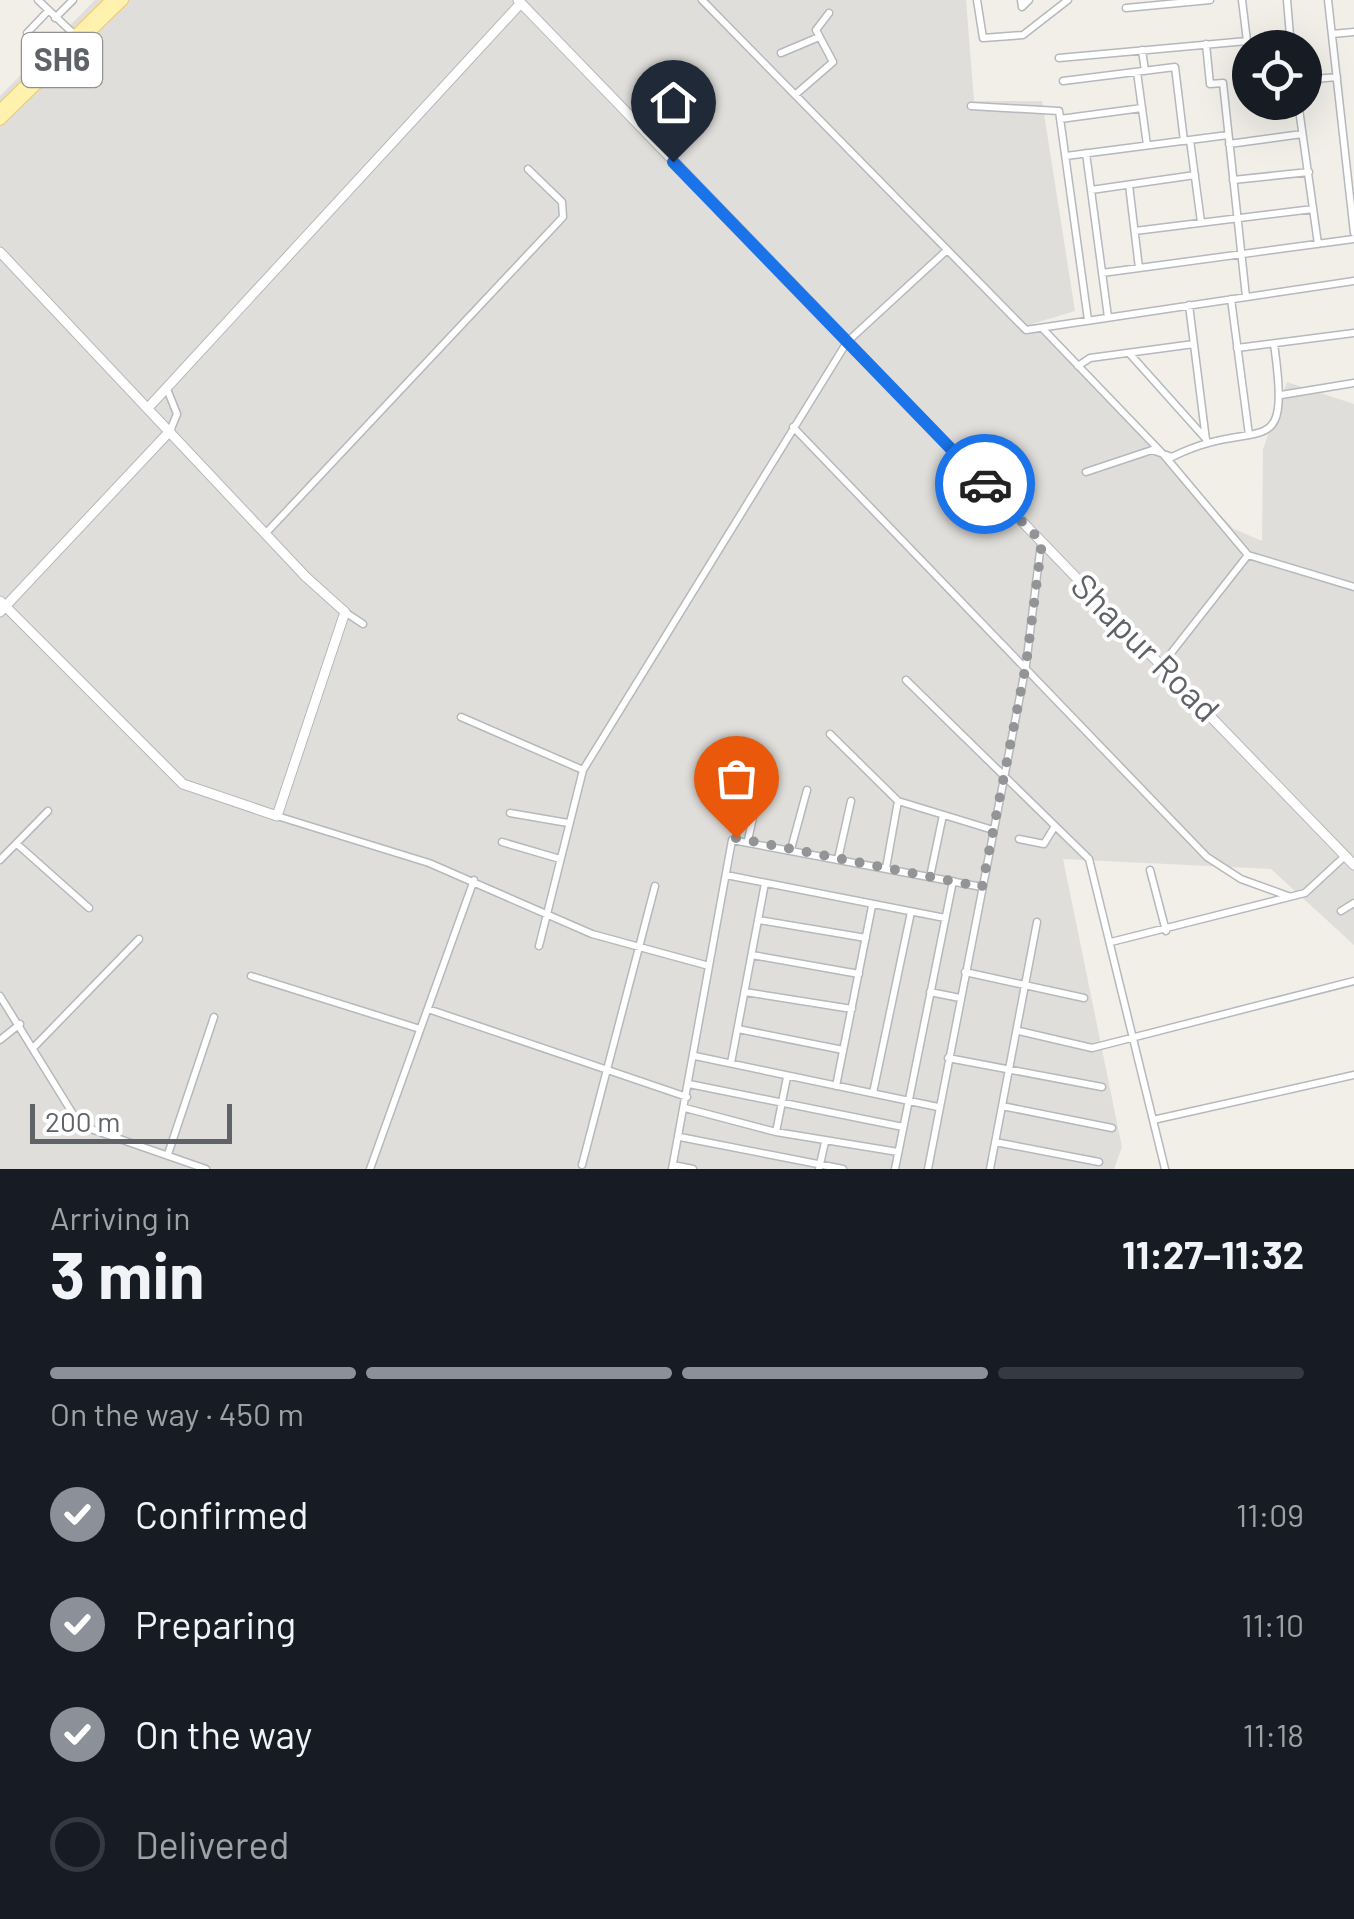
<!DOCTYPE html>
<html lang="en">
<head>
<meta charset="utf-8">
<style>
	body { margin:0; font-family:Barlow,sans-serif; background:#20242c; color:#f1f3f6; height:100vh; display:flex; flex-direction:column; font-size:38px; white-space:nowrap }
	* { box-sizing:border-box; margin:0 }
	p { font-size:32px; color:#9ea1a6 }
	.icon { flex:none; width:55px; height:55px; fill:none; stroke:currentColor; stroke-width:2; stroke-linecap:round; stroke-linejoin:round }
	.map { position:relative; height:1169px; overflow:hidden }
	.side { display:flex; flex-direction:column; background:#171b24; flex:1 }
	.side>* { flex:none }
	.tools { position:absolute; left:1232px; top:30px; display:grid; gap:20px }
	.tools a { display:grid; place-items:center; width:90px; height:90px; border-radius:50%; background:#171b24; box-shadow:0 10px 40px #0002; font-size:50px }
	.scale { position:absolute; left:30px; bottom:25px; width:202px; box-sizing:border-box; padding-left:10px; border:5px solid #5f6368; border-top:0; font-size:28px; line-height:35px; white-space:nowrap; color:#5f6368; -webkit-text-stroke:8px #fff; paint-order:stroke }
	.pin { position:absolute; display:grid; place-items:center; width:85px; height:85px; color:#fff; margin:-102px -42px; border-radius:50% 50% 50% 0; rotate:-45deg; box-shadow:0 0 10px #0007 }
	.pin .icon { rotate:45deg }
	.courier { position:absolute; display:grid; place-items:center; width:100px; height:100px; margin:-50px; border:8px solid #1a73e8; border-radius:50%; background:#fff; color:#222; box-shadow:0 2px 12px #0007 }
	.headline em { font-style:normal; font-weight:700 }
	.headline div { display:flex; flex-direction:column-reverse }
	.headline { display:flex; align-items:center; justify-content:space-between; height:170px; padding:0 50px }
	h1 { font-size:65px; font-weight:700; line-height:75px }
	.bar { display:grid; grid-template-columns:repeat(4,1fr); gap:15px 10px; align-content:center; height:120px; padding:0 50px }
	.bar i { height:12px; border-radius:8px; background:#363941 }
	.bar .selected { background:#8c9099 }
	.bar p { grid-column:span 4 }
	ol { padding:0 50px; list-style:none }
	li { display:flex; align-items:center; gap:30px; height:110px }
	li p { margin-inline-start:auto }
	li .icon { padding:10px; border-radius:50%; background:#8c9099; color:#fff; stroke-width:4 }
	li:last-child { color:#9ea1a6 }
	li i { width:55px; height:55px; border:5px solid #363941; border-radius:50% }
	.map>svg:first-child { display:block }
	.industrial { fill:#e0deda }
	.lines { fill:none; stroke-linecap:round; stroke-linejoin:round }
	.minor-casing { stroke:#b5b8bc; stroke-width:9 }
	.tertiary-casing { stroke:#b5b8bc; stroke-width:11 }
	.primary-casing { stroke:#f2c960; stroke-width:12 }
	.minor { stroke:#fff; stroke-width:6 }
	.tertiary { stroke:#fff; stroke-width:9 }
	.primary { stroke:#fff2af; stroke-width:10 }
	.done { stroke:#929495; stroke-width:10; stroke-dasharray:0 18 }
	.route { stroke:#1a73e8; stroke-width:12 }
	.labels { text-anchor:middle; stroke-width:8; stroke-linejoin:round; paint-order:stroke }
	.shield { fill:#fff; stroke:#8f9295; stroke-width:2.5 }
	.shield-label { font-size:32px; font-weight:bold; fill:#5f6368 }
	.street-label { font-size:35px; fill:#5f6368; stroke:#fff }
</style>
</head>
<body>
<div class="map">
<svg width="1354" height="1169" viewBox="0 0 1354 1169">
	<rect width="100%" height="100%" fill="#f1efe8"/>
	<!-- industrial -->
	<path class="industrial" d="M 95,0 L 966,0 L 974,101 L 1042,101 L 1075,311 L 1032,324 L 1234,529 L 1262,541 L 1263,449 L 1287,382 L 1354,404 L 1354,945 L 1271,869 L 1063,859 L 1122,1147 L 1114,1169 L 0,1169 L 0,96 Z"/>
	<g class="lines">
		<defs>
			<path id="minor" d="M 38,0 L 76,36
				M 702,0 L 1026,330 L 1354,281
				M 977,0 L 983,38 L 1023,35 L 1068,0
				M 1021,0 L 1022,7 L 1029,0
				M 1242,0 L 1250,66
				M 1287,0 L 1291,48
				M 1328,0 L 1354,233
				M 1126,8 L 1210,0
				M 55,18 L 73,0
				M 27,33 L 48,11
				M 1332,34 L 1354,32
				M 1206,44 L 1210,84 L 1223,83 L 1246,297
				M 1142,50 L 1145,71
				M 781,53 L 819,37
				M 1059,58 L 1247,41
				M 1137,72 L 1147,145
				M 1305,80 L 1337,77
				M 1063,81 L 1175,67 L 1184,141
				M 795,95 L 833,62 L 816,30 L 829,13
				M 1298,102 L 1318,244
				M 971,106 L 1059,111 L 1088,320
				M 1060,119 L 1142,108
				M 1190,140 L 1201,222
				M 1229,144 L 1302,134
				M 1086,153 L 1108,317
				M 1066,156 L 1228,135
				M 1233,180 L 1309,172
				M 1129,185 L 1139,268
				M 1091,190 L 1195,175
				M 1135,231 L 1313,209
				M 1102,273 L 1354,239
				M 1231,299 L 1249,435
				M 1189,305 L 1206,440
				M 1042,328 L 1163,454 L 1248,555 L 1354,587
				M 1237,348 L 1354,333
				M 1129,353 L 1206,439
				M 1078,366 L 1090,358 L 1194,344
				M 167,389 L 177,414 L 170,431
				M 1281,395 L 1354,383
				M 793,427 L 1207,857 L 1241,879 L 1288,896
				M 1086,472 L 1152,450 L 1172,457 C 1259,413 1292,471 1274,344
				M 266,533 L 563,217 L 562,202 L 528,169
				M 345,612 L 363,624
				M 1161,666 L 1248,555
				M 906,680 L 1089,859 L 1165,1169
				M 461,717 L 583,770
				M 830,734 L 898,801 L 993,830
				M 510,813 L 568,823
				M 277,816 L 429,863 L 592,934 L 709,966
				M 1019,839 L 1044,844 L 1055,826
				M 748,840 L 753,817
				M 502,842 L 560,859
				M 17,844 L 89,908
				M 791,849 L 807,790
				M 838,859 L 851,801
				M 0,860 L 48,811
				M 886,868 L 898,801
				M 1150,870 L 1166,931
				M 726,875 L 945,918
				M 930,877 L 943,815
				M 1341,911 L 1354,903
				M 759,920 L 866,938
				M 1111,942 L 1305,893 L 1345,856
				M 539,946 L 583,770 L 847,342 L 946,251
				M 752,955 L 859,974
				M 965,972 L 1084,998
				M 251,976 L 420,1029
				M 745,992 L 852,1009
				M 930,992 L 960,998
				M 0,996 L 73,1114 L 88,1128 L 206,1169
				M 428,1009 L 687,1097
				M 738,1029 L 843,1050
				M 1019,1031 L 1092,1048 L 1354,981
				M 0,1040 L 20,1024
				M 34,1047 L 139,939
				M 695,1056 L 938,1107
				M 948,1058 L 1102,1087
				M 731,1063 L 765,883
				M 689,1084 L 903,1127
				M 836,1086 L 872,906
				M 873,1093 L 911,912
				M 1002,1106 L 1112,1128
				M 685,1108 L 776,1132 L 898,1152
				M 1153,1120 L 1354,1075
				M 776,1132 L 787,1077
				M 680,1137 L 843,1169
				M 995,1142 L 1099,1162
				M 168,1154 L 214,1017
				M 582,1165 L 655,886
				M 673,1165 L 693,1169
				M 370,1169 L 474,880
				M 672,1169 L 732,840 L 982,887
				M 819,1169 L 825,1142
				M 895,1169 L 953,881
				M 928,1169 L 1026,665 L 1041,543
				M 990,1169 L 1037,922"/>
			<path id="tertiary" d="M 518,0 L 1354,865
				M 0,252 L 306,577 L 345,612 L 277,816 L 183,784 L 0,601
				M 148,408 L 521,3
				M 0,612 L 170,431"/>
			<path id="primary" d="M 0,110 L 111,0
				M 0,120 L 123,0"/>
		</defs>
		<!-- minor casing -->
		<use href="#minor" class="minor-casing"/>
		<!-- tertiary casing -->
		<use href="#tertiary" class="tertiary-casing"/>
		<!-- primary casing -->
		<use href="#primary" class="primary-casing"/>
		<!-- minor -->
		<use href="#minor" class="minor"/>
		<!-- tertiary -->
		<use href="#tertiary" class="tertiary"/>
		<!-- primary -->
		<use href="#primary" class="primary"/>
	</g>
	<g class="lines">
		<!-- done -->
		<path class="done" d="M 736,838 L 982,887 L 1026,665 L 1042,542 L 985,484"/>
		<!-- route -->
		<path class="route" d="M 673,162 L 985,484"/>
	</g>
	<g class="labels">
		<!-- shield labels -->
		<rect class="shield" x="22" y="33" width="80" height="54" rx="8"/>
		<g class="shield-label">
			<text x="62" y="71">SH6</text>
		</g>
		<!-- street labels -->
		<g class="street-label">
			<text transform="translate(1145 648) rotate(45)" y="12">Shapur Road</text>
		</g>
	</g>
</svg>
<div class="tools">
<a><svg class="icon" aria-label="locate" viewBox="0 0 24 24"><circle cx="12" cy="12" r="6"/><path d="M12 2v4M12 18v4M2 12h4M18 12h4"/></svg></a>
</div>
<div class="scale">200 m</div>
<div class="pin" style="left:736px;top:838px;background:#ea580c"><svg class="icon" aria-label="bag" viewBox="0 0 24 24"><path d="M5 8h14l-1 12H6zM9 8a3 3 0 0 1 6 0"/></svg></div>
<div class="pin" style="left:673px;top:162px;background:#1f2937"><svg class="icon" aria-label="home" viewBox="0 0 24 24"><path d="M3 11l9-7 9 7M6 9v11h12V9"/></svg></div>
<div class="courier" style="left:985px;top:484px"><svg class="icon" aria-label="car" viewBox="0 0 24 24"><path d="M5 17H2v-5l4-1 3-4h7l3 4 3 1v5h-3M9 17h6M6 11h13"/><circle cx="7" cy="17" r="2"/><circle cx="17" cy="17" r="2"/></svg></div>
</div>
<section class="side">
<div class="headline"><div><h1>3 min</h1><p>Arriving in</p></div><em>11:27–11:32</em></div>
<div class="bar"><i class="selected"></i><i class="selected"></i><i class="selected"></i><i></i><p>On the way · 450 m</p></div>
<ol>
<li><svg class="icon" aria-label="check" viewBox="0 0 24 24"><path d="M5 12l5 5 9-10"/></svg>Confirmed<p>11:09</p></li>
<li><svg class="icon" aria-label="check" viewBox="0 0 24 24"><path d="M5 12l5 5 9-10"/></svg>Preparing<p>11:10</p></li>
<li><svg class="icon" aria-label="check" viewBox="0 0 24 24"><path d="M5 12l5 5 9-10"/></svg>On the way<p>11:18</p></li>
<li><i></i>Delivered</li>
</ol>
</section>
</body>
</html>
